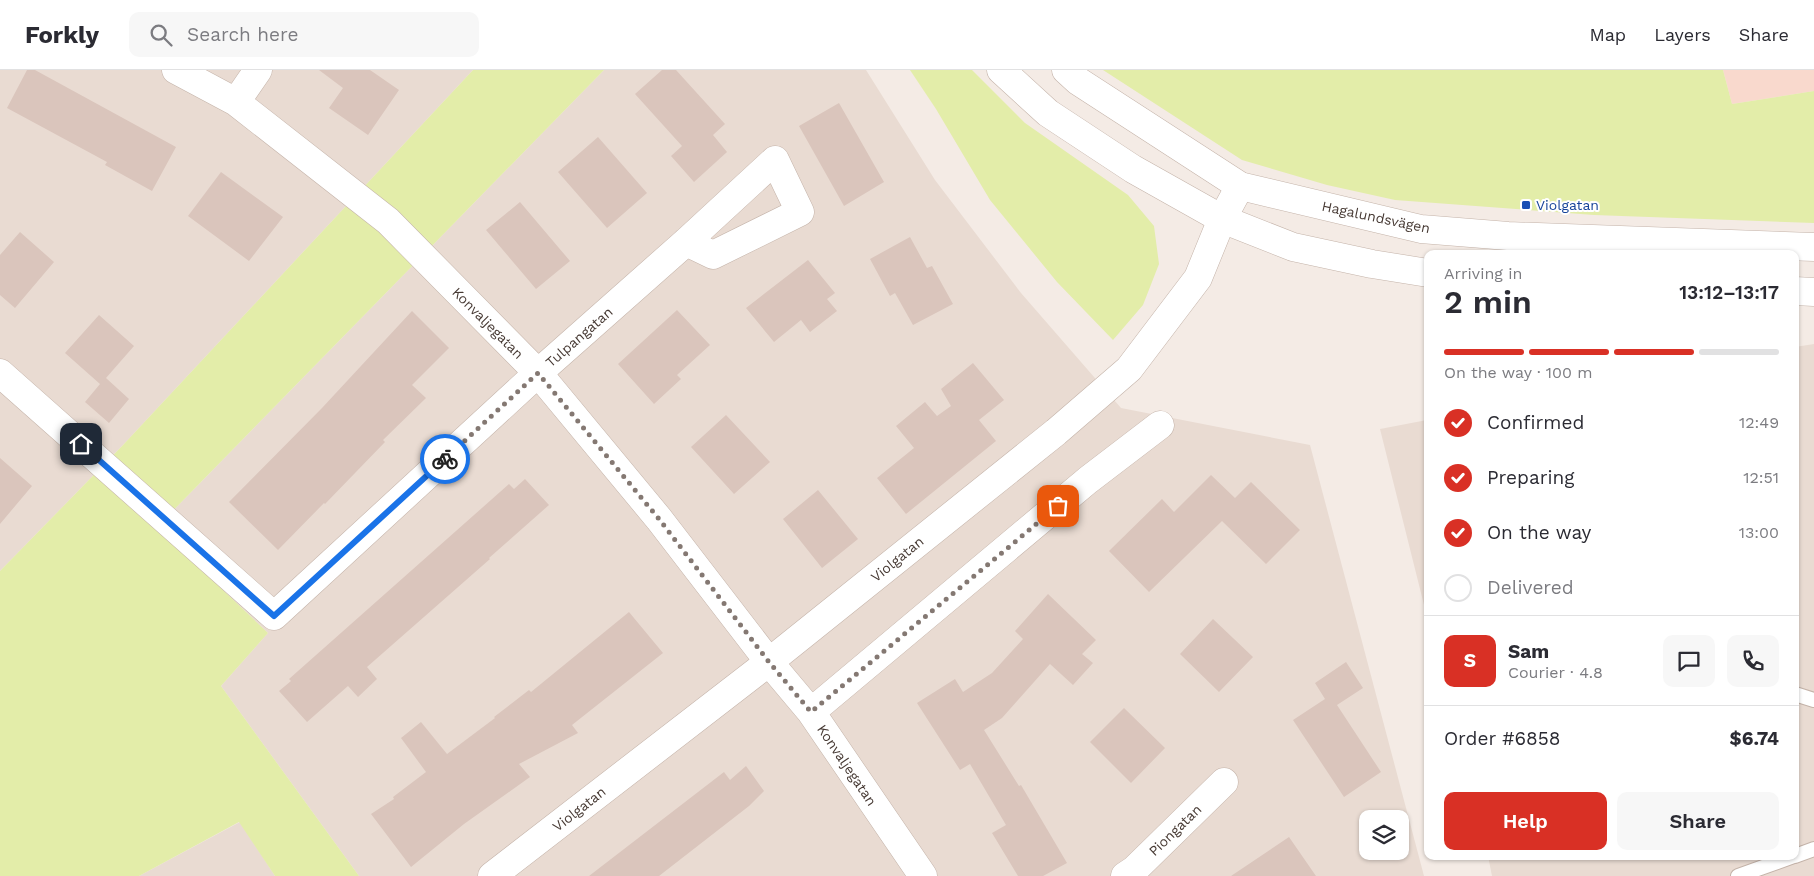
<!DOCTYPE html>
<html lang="en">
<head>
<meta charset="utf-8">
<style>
	body { margin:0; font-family:"Work Sans",sans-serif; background:#f7f7f7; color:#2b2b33; height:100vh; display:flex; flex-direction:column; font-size:19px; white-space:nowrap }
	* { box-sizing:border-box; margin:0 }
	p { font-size:16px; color:#7c7c81 }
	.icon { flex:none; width:28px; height:28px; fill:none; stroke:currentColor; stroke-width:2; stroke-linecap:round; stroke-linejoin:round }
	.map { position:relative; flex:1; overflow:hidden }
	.details { position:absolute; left:1424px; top:180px; width:375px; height:610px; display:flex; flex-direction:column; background:#fff; border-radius:10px; box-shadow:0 1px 4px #0004 }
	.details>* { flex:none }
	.buttons { position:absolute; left:1359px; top:740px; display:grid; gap:10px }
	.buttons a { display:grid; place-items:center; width:50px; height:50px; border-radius:10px; background:#fff; box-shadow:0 1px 4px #0004; font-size:25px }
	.pin { position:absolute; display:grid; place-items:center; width:42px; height:42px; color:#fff; margin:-21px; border-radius:10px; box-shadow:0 2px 8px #0006 }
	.courier { position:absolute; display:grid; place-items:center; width:50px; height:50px; margin:-25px; border:4px solid #1a73e8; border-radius:50%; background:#fff; color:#222; box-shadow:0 1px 6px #0007 }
	.head em { font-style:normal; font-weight:600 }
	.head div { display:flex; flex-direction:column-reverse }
	.head { display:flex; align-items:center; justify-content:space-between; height:85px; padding:0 20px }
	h1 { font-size:32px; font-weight:600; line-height:38px }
	.bar { display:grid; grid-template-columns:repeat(4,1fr); gap:8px 5px; align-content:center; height:60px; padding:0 20px }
	.bar i { height:6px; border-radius:4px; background:#e1e1e2 }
	.bar .on { background:#d93025 }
	.bar p { grid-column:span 4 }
	.line { display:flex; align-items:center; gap:12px; padding:0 20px; border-top:1px solid #e1e1e2 }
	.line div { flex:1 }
	.round { display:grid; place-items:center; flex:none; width:52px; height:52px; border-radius:10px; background:#f7f7f7 }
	ol { padding:0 20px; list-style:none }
	li { display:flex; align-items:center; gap:15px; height:55px }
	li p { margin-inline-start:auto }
	li .icon { padding:5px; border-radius:50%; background:#d93025; color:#fff; stroke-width:4 }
	li:last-child { color:#7c7c81 }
	li i { width:28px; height:28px; border:2px solid #e1e1e2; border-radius:50% }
	.action { display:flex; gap:10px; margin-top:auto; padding:10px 20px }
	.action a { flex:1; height:58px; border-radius:10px; background:#d93025; color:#fff; font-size:20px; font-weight:600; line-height:58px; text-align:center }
	.action a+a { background:#f7f7f7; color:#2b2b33 }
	header { display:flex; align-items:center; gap:30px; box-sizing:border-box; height:70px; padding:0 25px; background:#fff; border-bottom:1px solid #e1e1e2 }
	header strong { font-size:24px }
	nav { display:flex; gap:28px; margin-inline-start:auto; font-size:18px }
	.search { width:350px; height:45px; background:#f7f7f7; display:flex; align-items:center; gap:12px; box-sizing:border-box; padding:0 18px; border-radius:10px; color:#7c7c81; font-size:19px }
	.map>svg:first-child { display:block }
	.residential { fill:#e9dbd2; fill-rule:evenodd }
	.commercial { fill:#f9d9cd }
	.green { fill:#e3eda9 }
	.building { fill:#dac5bc }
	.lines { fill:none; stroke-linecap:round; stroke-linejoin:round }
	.service-casing { stroke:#c4b3a9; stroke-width:16 }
	.minor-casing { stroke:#c4b3a9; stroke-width:29 }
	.tertiary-casing { stroke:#c4b3a9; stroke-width:29 }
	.service { stroke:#fff; stroke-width:14 }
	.minor { stroke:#fff; stroke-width:28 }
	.tertiary { stroke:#fff; stroke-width:28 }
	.done { stroke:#847872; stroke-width:5; stroke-dasharray:0 9 }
	.route { stroke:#1a73e8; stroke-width:6 }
	.transit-dot { fill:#1a4fb4; stroke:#fff; stroke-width:2 }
	.labels { text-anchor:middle; stroke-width:4; stroke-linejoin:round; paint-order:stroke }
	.transit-label { font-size:14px; fill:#164399; stroke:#fff; text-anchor:start }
	.street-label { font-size:14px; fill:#473a34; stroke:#fff }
</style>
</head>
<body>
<header>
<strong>Forkly</strong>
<div class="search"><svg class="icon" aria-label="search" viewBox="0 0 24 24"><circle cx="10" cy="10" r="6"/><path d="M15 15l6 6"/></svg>Search here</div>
<nav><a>Map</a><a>Layers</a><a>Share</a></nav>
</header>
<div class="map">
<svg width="1814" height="806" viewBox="0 0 1814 806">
	<rect width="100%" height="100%" fill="#f4ebe5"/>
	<!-- residential -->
	<path class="residential" d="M 0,0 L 473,0 L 123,375 L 0,501 Z
		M 604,0 L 866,0 L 935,110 L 1021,223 L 1121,338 L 1310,375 L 1424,806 L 359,806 L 221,616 L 268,563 L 157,457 ZM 1368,749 L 1400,749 L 1400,781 L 1368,781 Z
		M 1814,274 L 1814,806 L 1492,806 L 1488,786 L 1795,786 L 1795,277 Z
		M 1427,350 L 1428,350 L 1427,547 L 1380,359 Z
		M 240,752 L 275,806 L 139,806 Z"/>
	<!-- commercial -->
	<path class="commercial" d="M 1723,0 L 1814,0 L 1814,21 L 1732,34 Z"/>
	<!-- green -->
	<path class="green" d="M 473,0 L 604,0 L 157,457 L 268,563 L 221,616 L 359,806 L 275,806 L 239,752 L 139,806 L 0,806 L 0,501 L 123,375 Z
		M 910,0 L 972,0 L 1025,53 L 1128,125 L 1154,156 L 1159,194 L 1143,235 L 1113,270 L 1057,212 L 990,130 L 936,39 Z
		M 1103,0 L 1723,0 L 1732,34 L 1814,21 L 1814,153 L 1594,145 L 1395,130 L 1327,115 L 1242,90 Z"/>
	<!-- building -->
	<path class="building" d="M 27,0 L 35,0 L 176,77 L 152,121 L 105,95 L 107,92 L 7,38 Z
		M 319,0 L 370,0 L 399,20 L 368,65 L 329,38 L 343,18 Z
		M 662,0 L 676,0 L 725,54 L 713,65 L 727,82 L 694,112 L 671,86 L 682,76 L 635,24 Z
		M 839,33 L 884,112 L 844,136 L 799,56 Z
		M 598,67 L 647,123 L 607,158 L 558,102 Z
		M 221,102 L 283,147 L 249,191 L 188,146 Z
		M 520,132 L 570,191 L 536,219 L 486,160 Z
		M 20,162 L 54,192 L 15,238 L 0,225 L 0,185 Z
		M 910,167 L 927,198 L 932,196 L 953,234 L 913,255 L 895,223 L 890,226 L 870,189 Z
		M 808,190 L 835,223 L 827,229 L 837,241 L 810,262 L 801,250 L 774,272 L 746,238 Z
		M 677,240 L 710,275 L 677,305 L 681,309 L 654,334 L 618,294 Z
		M 412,241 L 449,278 L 412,315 L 426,328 L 383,370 L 385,372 L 325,434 L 324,433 L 278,480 L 229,432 L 322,338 Z
		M 99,245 L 134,276 L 106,308 L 129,329 L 109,353 L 85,332 L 100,314 L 65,283 Z
		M 973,293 L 1004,330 L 979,350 L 996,371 L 906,444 L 877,408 L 914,378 L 896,356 L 925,332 L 937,346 L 951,336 L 941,319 Z
		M 726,345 L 770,392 L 734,424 L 691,377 Z
		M 0,388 L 32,416 L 0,454 Z
		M 1211,405 L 1235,428 L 1251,412 L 1300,460 L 1266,494 L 1222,451 L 1149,522 L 1109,481 L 1162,429 L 1174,442 Z
		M 525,409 L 549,435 L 489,488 L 490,489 L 367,597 L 377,609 L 358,627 L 348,616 L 307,652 L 279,621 L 291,611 L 289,609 L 509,414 L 514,419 Z
		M 818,420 L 858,469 L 822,498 L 783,449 Z
		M 1048,524 L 1096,570 L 1082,584 L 1093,593 L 1073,615 L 1050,594 L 1002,648 L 984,660 L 1019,716 L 1021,715 L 1067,793 L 1043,806 L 1018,806 L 992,763 L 1006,755 L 970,694 L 960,700 L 917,633 L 955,609 L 963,622 L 992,603 L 1023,569 L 1015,561 Z
		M 629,542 L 663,583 L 572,655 L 578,663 L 519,694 L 530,707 L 464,754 L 411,797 L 371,744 L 394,729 L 393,727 L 426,702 L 401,668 L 421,652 L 447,684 L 495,648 L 494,647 L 529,620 L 531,622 Z
		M 1213,549 L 1253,587 L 1219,622 L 1180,584 Z
		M 1346,592 L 1363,618 L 1337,635 L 1381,702 L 1344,727 L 1293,650 L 1325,629 L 1315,613 Z
		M 1124,638 L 1165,678 L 1131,713 L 1090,672 Z
		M 746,696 L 764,721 L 749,736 L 659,806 L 589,806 L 724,702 L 730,710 Z
		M 1289,767 L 1316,806 L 1231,806 Z"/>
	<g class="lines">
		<defs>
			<path id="service" d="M 1795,624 L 1814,630
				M 1795,786 L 1814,779
				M 1738,806 L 1794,786"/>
			<path id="minor" d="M 176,0 L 236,32 L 388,151 L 538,303 L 659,449 L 769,592 L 811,642 L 923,806
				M 236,32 L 258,0
				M 0,303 L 274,546 L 538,303 L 686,172 L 775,90 L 800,142 L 713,185 L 686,172
				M 811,642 L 1088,410 L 1160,355
				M 492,806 L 769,592 L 1056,362 L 1129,299 L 1198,208 L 1222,149 L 1240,116
				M 1125,806 L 1134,800 L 1224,712"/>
			<path id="tertiary" d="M 1001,0 L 1048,43 L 1133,99 L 1222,149 L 1293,177 L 1372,194 L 1428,203
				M 1066,0 L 1078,11 L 1240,116 L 1421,159 L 1508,166 L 1814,177
				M 1795,221 L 1814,222"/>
		</defs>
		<!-- service casing -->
		<use href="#service" class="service-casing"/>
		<!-- minor casing -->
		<use href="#minor" class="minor-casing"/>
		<!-- tertiary casing -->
		<use href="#tertiary" class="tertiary-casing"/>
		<!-- service -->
		<use href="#service" class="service"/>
		<!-- minor -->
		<use href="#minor" class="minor"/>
		<!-- tertiary -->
		<use href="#tertiary" class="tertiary"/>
	</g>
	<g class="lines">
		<!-- done -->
		<path class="done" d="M 445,389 L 538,303 L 659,449 L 769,592 L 811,642 L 1058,436"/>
		<!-- route -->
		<path class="route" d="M 81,374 L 274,546 L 445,389"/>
	</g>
	<!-- markers -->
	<rect class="transit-dot" x="1521" y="130" width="10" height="10" rx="2.5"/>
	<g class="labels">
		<!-- transit labels -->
		<g class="transit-label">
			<text x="1536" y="140">Violgatan</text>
		</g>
		<!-- street labels -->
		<g class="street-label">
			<text transform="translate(1376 147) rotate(12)" y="5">Hagalundsvägen</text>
			<text transform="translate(488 253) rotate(45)" y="5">Konvaljegatan</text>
			<text transform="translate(579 267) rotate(-41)" y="5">Tulpangatan</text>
			<text transform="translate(897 489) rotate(-39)" y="5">Violgatan</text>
			<text transform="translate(847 695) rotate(56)" y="5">Konvaljegatan</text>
			<text transform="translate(579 739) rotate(-38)" y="5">Violgatan</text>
			<text transform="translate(1175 760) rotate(-44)" y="5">Piongatan</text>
		</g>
	</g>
</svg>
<div class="buttons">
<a><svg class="icon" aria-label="layers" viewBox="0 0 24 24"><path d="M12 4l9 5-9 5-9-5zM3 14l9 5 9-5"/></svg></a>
</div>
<div class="pin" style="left:1058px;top:436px;background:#ea580c"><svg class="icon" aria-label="bag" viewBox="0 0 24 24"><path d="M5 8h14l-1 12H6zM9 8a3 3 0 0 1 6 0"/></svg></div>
<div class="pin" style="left:81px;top:374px;background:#1f2937"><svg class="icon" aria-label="home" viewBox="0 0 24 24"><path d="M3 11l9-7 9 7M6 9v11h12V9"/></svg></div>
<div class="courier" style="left:445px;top:389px"><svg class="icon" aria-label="bike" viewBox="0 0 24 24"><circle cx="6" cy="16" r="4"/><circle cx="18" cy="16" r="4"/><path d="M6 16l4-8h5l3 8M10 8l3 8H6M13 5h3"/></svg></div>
<section class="details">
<div class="head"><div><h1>2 min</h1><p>Arriving in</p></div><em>13:12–13:17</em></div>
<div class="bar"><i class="on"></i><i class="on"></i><i class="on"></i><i></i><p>On the way · 100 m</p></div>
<ol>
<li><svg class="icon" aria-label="check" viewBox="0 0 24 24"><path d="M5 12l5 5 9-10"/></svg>Confirmed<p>12:49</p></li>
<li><svg class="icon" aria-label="check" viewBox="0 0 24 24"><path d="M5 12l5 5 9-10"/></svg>Preparing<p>12:51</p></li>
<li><svg class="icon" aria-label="check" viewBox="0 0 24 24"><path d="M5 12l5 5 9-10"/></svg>On the way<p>13:00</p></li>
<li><i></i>Delivered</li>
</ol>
<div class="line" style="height:90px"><b class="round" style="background:#d93025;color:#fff">S</b><div><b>Sam</b><p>Courier · 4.8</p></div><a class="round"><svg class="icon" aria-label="chat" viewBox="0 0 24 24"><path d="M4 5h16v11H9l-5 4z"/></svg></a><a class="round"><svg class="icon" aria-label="phone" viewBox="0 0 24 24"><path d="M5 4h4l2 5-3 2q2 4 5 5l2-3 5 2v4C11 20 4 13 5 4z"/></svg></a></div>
<div class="line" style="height:65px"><div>Order #6858</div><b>$6.74</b></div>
<div class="action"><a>Help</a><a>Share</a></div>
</section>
</div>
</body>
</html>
